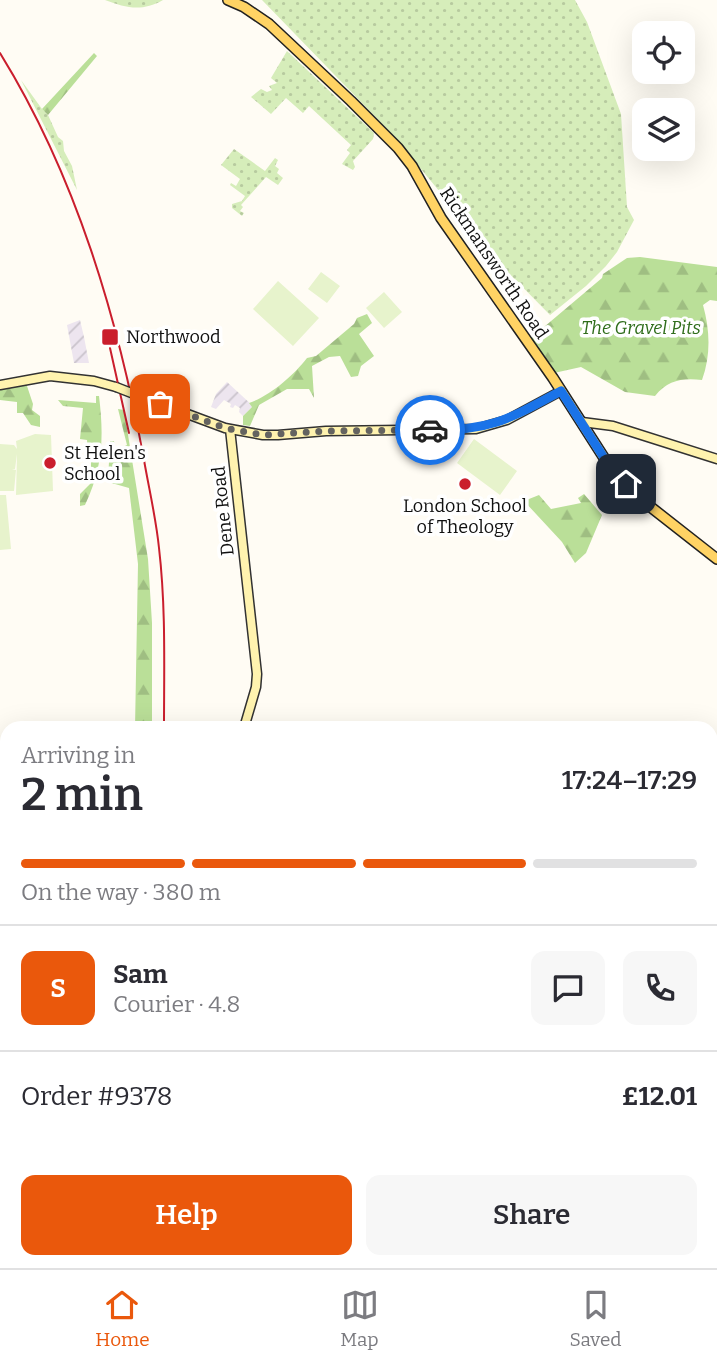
<!DOCTYPE html>
<html lang="en">
<head>
<meta charset="utf-8">
<style>
	body { margin:0; font-family:Bitter,serif; background:#f7f7f7; color:#2b2b33; height:100vh; display:flex; flex-direction:column; font-size:26px; white-space:nowrap }
	* { box-sizing:border-box; margin:0 }
	p { font-size:23px; color:#7c7c81 }
	.icon { flex:none; width:38px; height:38px; fill:none; stroke:currentColor; stroke-width:2; stroke-linecap:round; stroke-linejoin:round }
	.map { position:relative; flex:1; overflow:hidden }
	.details { position:absolute; left:0px; top:721px; width:718px; height:548px; display:flex; flex-direction:column; background:#fff; border-radius:21px 21px 0 0; box-shadow:0 7px 28px #0002 }
	.details>* { flex:none }
	.tools { position:absolute; left:632px; top:21px; display:grid; gap:14px }
	.tools a { display:grid; place-items:center; width:63px; height:63px; border-radius:14px; background:#fff; box-shadow:0 7px 28px #0002; font-size:35px }
	.pin { position:absolute; display:grid; place-items:center; width:60px; height:60px; color:#fff; margin:-30px; border-radius:14px; box-shadow:0 4px 10px #0006 }
	.courier { position:absolute; display:grid; place-items:center; width:70px; height:70px; margin:-35px; border:5px solid #1a73e8; border-radius:50%; background:#fff; color:#222; box-shadow:0 2px 9px #0007 }
	.overview em { font-style:normal; font-weight:600 }
	.overview div { display:flex; flex-direction:column-reverse }
	.overview { display:flex; align-items:center; justify-content:space-between; height:119px; padding:0 21px }
	h1 { font-size:46px; font-weight:600; line-height:52px }
	.bar { display:grid; grid-template-columns:repeat(4,1fr); gap:10px 7px; align-content:center; height:84px; padding:0 21px }
	.bar i { height:9px; border-radius:5px; background:#e1e1e2 }
	.bar .selected { background:#ea580c }
	.bar p { grid-column:span 4 }
	.line { display:flex; align-items:center; gap:18px; padding:0 21px; border-top:2px solid #e1e1e2 }
	.line div { flex:1 }
	.round { display:grid; place-items:center; flex:none; width:74px; height:74px; border-radius:14px; background:#f7f7f7 }
	.primary-button { display:flex; gap:14px; margin-top:auto; padding:14px 21px }
	.primary-button a { flex:1; height:80px; border-radius:14px; background:#ea580c; color:#fff; font-size:28px; font-weight:600; line-height:80px; text-align:center }
	.primary-button a+a { background:#f7f7f7; color:#2b2b33 }
	.menu { display:flex; justify-content:space-around; align-items:center; height:98px; border-top:2px solid #e1e1e2; background:#fff; font-size:19px; color:#7c7c81 }
	.menu a { display:grid; justify-items:center; gap:4px }
	.menu .selected { color:#ea580c }
	.map>svg:first-child { display:block }
	.industrial { fill:url(#industrial-furrows) }
	.grass { fill:url(#grass-dots) }
	.forest { fill:url(#forest-firs) }
	.pitch { fill:#e7f3cc }
	.lines { fill:none; stroke-linecap:round; stroke-linejoin:round }
	.stream { stroke:#379cd6; stroke-width:2 }
	.secondary-casing { stroke:#323232; stroke-width:11 }
	.primary-casing { stroke:#212121; stroke-width:12 }
	.secondary { stroke:#fff3af; stroke-width:8 }
	.primary { stroke:#ffd364; stroke-width:9 }
	.rail { stroke:#ca1e2d; stroke-width:2 }
	.secondary-bridge-casing { stroke:#323232; stroke-width:11; stroke-linecap:butt }
	.secondary-bridge { stroke:#fff3af; stroke-width:8 }
	.done { stroke:#646360; stroke-width:7; stroke-dasharray:0 12.6 }
	.route { stroke:#1a73e8; stroke-width:9 }
	.poi-dot { fill:#ca1e2d; stroke:#fff; stroke-width:2.5 }
	.labels { text-anchor:middle; stroke-width:7; stroke-linejoin:round; paint-order:stroke }
	.street-label { font-size:18px; fill:#101010; stroke:#fff }
	.park-label { font-size:18px; font-style:italic; fill:#2f6d1b; stroke:#fff }
	.poi-label { font-size:18px; fill:#101010; stroke:#fff; text-anchor:start }
</style>
</head>
<body>
<div class="map">
<svg width="717" height="1268" viewBox="0 0 717 1268">
	<defs>
		<pattern id="industrial-furrows" width="10" height="10" patternUnits="userSpaceOnUse" patternTransform="scale(1.75)"><rect width="10" height="10" fill="#ede5ef"/><path d="M-1 1l2-2M0 10L10 0M9 11l2-2" fill="none" stroke="#cac3cc"/></pattern>
		<pattern id="grass-dots" width="8" height="8" patternUnits="userSpaceOnUse" patternTransform="scale(1.75)"><rect width="8" height="8" fill="#d6edba"/><path d="M2 2h.1M6 6h.1" fill="none" stroke="#b7ca9f" stroke-width="1.8" stroke-linecap="round"/></pattern>
		<pattern id="forest-firs" width="22" height="20" patternUnits="userSpaceOnUse" patternTransform="scale(1.75)"><rect width="22" height="20" fill="#badf98"/><path d="M5 1l3.5 6h-7zM16 11l3.5 6h-7z" fill="#9fbe82"/></pattern>
	</defs>
	<rect width="100%" height="100%" fill="#fffcf4"/>
	<!-- industrial -->
	<path class="industrial" d="M 80,320 L 84,337 L 89,363 L 74,363 L 67,325 Z
		M 227,382 L 253,406 L 243,416 L 239,412 L 240,408 L 235,405 L 233,408 L 230,407 L 231,404 L 224,400 L 216,409 L 211,407 L 216,394 Z"/>
	<!-- grass -->
	<path class="grass" d="M 105,0 L 163,0 C 142,12 126,8 105,0 Z
		M 262,0 L 575,0 L 587,22 L 621,114 L 627,207 L 634,220 L 617,252 L 606,266 L 586,286 L 550,315 L 497,261 L 392,134 Z
		M 287,51 L 374,133 L 373,139 L 353,161 L 355,167 L 353,170 L 342,164 L 350,153 L 347,150 L 351,145 L 309,106 L 303,113 L 286,98 L 271,114 L 251,97 L 261,89 L 267,92 L 272,90 L 269,86 L 277,83 L 271,78 Z
		M 21,80 L 42,109 L 48,115 L 58,137 L 63,141 L 64,151 L 72,166 L 77,190 Z
		M 234,149 L 265,171 L 275,158 L 278,160 L 275,166 L 279,169 L 277,173 L 283,178 L 278,185 L 266,177 L 241,205 L 243,207 L 240,211 L 244,213 L 242,216 L 232,208 L 232,204 L 242,201 L 245,196 L 230,185 L 231,183 L 236,186 L 240,179 L 221,165 Z"/>
	<!-- forest -->
	<path class="forest" d="M 94,53 L 97,56 L 48,115 L 42,109 Z
		M 640,257 L 717,267 L 717,301 L 710,300 L 703,305 C 710,330 711,355 702,380 C 682,378 668,380 655,396 L 625,392 L 581,367 L 554,373 L 531,344 L 531,338 L 602,278 L 603,274 L 627,258 Z
		M 367,314 L 372,323 L 359,334 L 374,356 L 361,366 L 358,376 L 351,377 L 340,356 L 329,357 L 312,366 L 314,398 L 309,389 L 287,389 L 259,405 L 250,426 L 243,425 L 243,416 L 252,407 L 249,403 C 270,396 294,375 307,358 L 316,356 L 354,324 L 357,318 Z
		M 26,383 L 33,404 L 32,410 L 40,416 L 40,427 L 31,425 L 23,413 L 17,413 L 17,402 L 0,400 L 0,388 Z
		M 96,396 L 99,396 C 104,437 103,467 85,505 L 80,506 L 80,494 L 91,483 L 91,458 L 88,455 L 87,440 L 80,439 L 83,408 L 63,406 L 58,400 L 96,403 Z
		M 118,409 L 124,410 L 148,559 L 152,623 L 152,728 L 135,728 L 138,564 L 129,488 L 108,482 L 110,441 L 114,441 L 116,458 L 127,456 L 123,447 L 127,445 Z
		M 584,494 L 602,515 L 586,553 L 575,563 L 562,542 L 524,501 L 539,495 L 551,509 L 581,503 L 578,498 Z
		M 710,820 L 717,823 L 717,1026 L 710,1024 Z"/>
	<!-- pitch -->
	<path class="pitch" d="M 321,272 L 340,286 L 327,303 L 308,289 Z
		M 278,281 L 319,318 L 293,346 L 253,309 Z
		M 384,292 L 402,312 L 384,328 L 366,308 Z
		M 35,434 L 51,435 L 53,491 L 16,495 L 17,454 L 15,469 L 12,469 L 16,470 L 14,491 L 0,491 L 0,444 L 14,445 L 17,449 L 16,441 Z
		M 474,439 L 517,471 L 500,495 L 457,463 Z
		M 0,495 L 6,495 L 11,549 L 0,550 Z"/>
	<g class="lines">
		<!-- stream -->
		<path class="stream" d="M 296,1262 L 299,1268"/>
		<defs>
			<path id="secondary" d="M 0,385 L 50,376 L 94,381 L 116,387
				M 139,396 L 225,428 L 263,435 L 278,435 L 326,431 L 476,429 L 507,420 L 561,391
				M 582,422 L 613,426 L 717,459
				M 230,429 L 257,674 L 256,687 L 244,728
				M 710,1029 L 717,1030
				M 0,1052 L 7,1050"/>
			<path id="primary" d="M 228,0 L 244,7 L 269,24 L 351,101 L 398,148 L 412,166 L 441,218 L 553,378 L 608,464 L 643,501 L 717,559"/>
		</defs>
		<!-- secondary casing -->
		<use href="#secondary" class="secondary-casing"/>
		<!-- primary casing -->
		<use href="#primary" class="primary-casing"/>
		<!-- secondary -->
		<use href="#secondary" class="secondary"/>
		<!-- primary -->
		<use href="#primary" class="primary"/>
		<!-- rail -->
		<path class="rail" d="M 0,53 C 76,176 118,318 144,460 C 149,489 156,518 159,548 C 166,608 164,668 164,728
			M 110,348 L 129,433
			M 283,1262 L 285,1268"/>
		<defs>
			<path id="secondary-bridge" d="M 116,387 L 139,396"/>
		</defs>
		<!-- secondary-bridge casing -->
		<use href="#secondary-bridge" class="secondary-bridge-casing"/>
		<!-- secondary-bridge -->
		<use href="#secondary-bridge" class="secondary-bridge"/>
	</g>
	<g class="lines">
		<!-- done -->
		<path class="done" d="M 160,404 L 225,428 L 263,435 L 326,431 L 430,430"/>
		<!-- route -->
		<path class="route" d="M 430,430 C 491,431 509,419 561,391 L 608,464 L 626,484"/>
	</g>
	<!-- markers -->
	<g class="poi-dot">
		<rect x="101" y="328" width="18" height="18" rx="3.5"/>
		<circle cx="50" cy="463" r="7"/>
		<circle cx="465" cy="484" r="7"/>
	</g>
	<g class="labels">
		<!-- street labels -->
		<g class="street-label">
			<text transform="translate(494 263) rotate(56)" y="6">Rickmansworth Road</text>
			<text transform="translate(223 511) rotate(-96)" y="6">Dene Road</text>
		</g>
		<!-- park labels -->
		<g class="park-label">
			<text x="641" y="334">The Gravel Pits</text>
		</g>
		<!-- poi labels -->
		<g class="poi-label">
			<text x="126" y="343">Northwood</text>
			<text x="64" y="459">St Helen's<tspan x="64" dy="21">School</tspan></text>
			<text x="465" y="512" text-anchor="middle">London School<tspan x="465" dy="21">of Theology</tspan></text>
		</g>
	</g>
</svg>
<div class="tools">
<a><svg class="icon" aria-label="locate" viewBox="0 0 24 24"><circle cx="12" cy="12" r="6"/><path d="M12 2v4M12 18v4M2 12h4M18 12h4"/></svg></a>
<a><svg class="icon" aria-label="layers" viewBox="0 0 24 24"><path d="M12 4l9 5-9 5-9-5zM3 14l9 5 9-5"/></svg></a>
</div>
<div class="pin" style="left:160px;top:404px;background:#ea580c"><svg class="icon" aria-label="bag" viewBox="0 0 24 24"><path d="M5 8h14l-1 12H6zM9 8a3 3 0 0 1 6 0"/></svg></div>
<div class="pin" style="left:626px;top:484px;background:#1f2937"><svg class="icon" aria-label="home" viewBox="0 0 24 24"><path d="M3 11l9-7 9 7M6 9v11h12V9"/></svg></div>
<div class="courier" style="left:430px;top:430px"><svg class="icon" aria-label="car" viewBox="0 0 24 24"><path d="M5 17H2v-5l4-1 3-4h7l3 4 3 1v5h-3M9 17h6M6 11h13"/><circle cx="7" cy="17" r="2"/><circle cx="17" cy="17" r="2"/></svg></div>
<section class="details">
<div class="overview"><div><h1>2 min</h1><p>Arriving in</p></div><em>17:24–17:29</em></div>
<div class="bar"><i class="selected"></i><i class="selected"></i><i class="selected"></i><i></i><p>On the way · 380 m</p></div>
<div class="line" style="height:126px"><b class="round" style="background:#ea580c;color:#fff">S</b><div><b>Sam</b><p>Courier · 4.8</p></div><a class="round"><svg class="icon" aria-label="chat" viewBox="0 0 24 24"><path d="M4 5h16v11H9l-5 4z"/></svg></a><a class="round"><svg class="icon" aria-label="phone" viewBox="0 0 24 24"><path d="M5 4h4l2 5-3 2q2 4 5 5l2-3 5 2v4C11 20 4 13 5 4z"/></svg></a></div>
<div class="line" style="height:91px"><div>Order #9378</div><b>£12.01</b></div>
<div class="primary-button"><a>Help</a><a>Share</a></div>
</section>
</div>
<nav class="menu">
<a class="selected"><svg class="icon" aria-label="home" viewBox="0 0 24 24"><path d="M3 11l9-7 9 7M6 9v11h12V9"/></svg>Home</a>
<a><svg class="icon" aria-label="map" viewBox="0 0 24 24"><path d="M3 6l6-2 6 2 6-2v14l-6 2-6-2-6 2zM9 4v14M15 6v14"/></svg>Map</a>
<a><svg class="icon" aria-label="saved" viewBox="0 0 24 24"><path d="M7 4h10v16l-5-4-5 4z"/></svg>Saved</a>
</nav>
</body>
</html>
